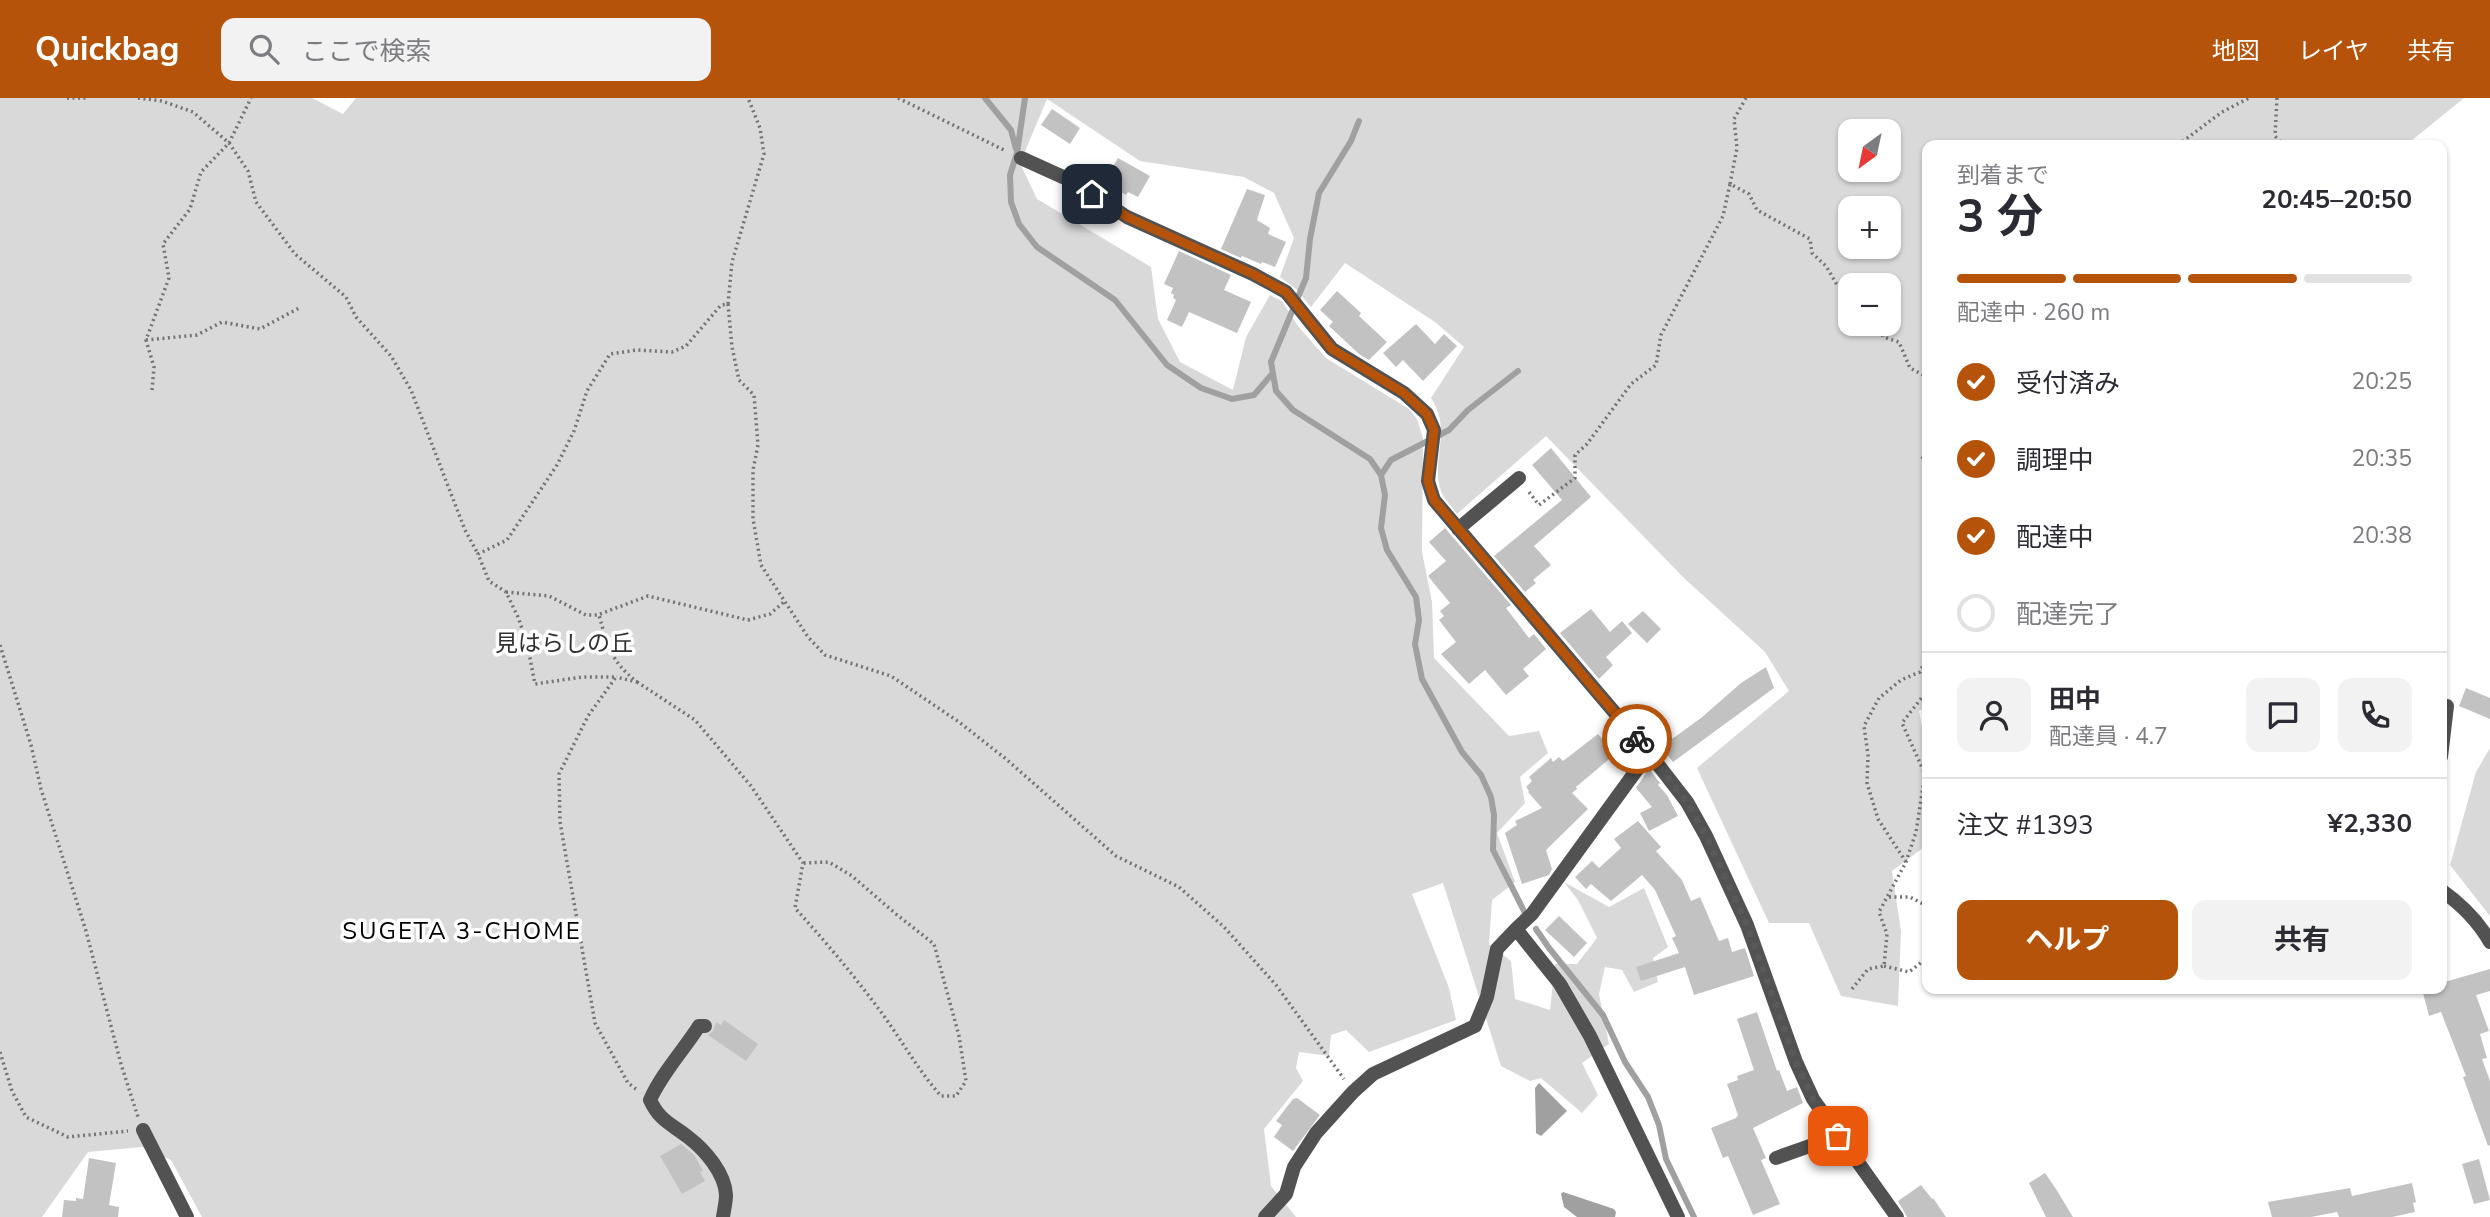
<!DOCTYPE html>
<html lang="ja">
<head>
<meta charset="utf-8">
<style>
	body { margin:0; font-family:"Nunito Sans","Noto Sans JP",sans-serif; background:#f2f2f3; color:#2b2b33; height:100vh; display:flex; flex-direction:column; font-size:26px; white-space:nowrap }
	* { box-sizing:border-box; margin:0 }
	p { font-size:23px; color:#7c7c81 }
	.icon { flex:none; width:38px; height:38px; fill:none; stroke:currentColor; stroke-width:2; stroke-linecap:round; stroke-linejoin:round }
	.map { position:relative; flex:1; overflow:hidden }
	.drawer { position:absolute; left:1922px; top:42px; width:525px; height:854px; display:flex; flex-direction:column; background:#fff; border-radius:14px; box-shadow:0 2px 5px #0004 }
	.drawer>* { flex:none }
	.needle { width:46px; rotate:213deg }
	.fabs { position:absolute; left:1838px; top:21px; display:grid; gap:14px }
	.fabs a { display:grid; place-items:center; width:63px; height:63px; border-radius:14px; background:#fff; box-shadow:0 2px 5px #0004; font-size:35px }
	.pin { position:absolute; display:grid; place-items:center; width:60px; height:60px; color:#fff; margin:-30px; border-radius:14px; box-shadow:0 4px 10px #0006 }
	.courier { position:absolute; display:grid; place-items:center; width:70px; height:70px; margin:-35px; border:5px solid #b45309; border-radius:50%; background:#fff; color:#222; box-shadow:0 2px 9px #0007 }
	.headline em { font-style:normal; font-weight:700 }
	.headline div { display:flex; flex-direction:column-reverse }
	.headline { display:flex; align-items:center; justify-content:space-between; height:119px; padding:0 35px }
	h1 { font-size:46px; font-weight:700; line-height:52px }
	.bar { display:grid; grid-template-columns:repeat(4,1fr); gap:10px 7px; align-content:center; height:84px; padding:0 35px }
	.bar i { height:9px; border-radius:5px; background:#e1e1e2 }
	.bar .current { background:#b45309 }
	.bar p { grid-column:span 4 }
	.line { display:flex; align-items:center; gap:18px; padding:0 35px; border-top:2px solid #e1e1e2 }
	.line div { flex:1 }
	.round { display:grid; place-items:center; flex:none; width:74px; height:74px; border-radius:14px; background:#f2f2f3 }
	ol { padding:0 35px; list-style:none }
	li { display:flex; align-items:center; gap:21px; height:77px }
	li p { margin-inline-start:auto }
	li .icon { padding:7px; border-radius:50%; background:#b45309; color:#fff; stroke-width:4 }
	li:last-child { color:#7c7c81 }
	li i { width:38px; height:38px; border:4px solid #e1e1e2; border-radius:50% }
	.action { display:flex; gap:14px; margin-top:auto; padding:14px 35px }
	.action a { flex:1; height:80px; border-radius:14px; background:#b45309; color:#fff; font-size:28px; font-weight:700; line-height:80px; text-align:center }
	.action a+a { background:#f2f2f3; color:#2b2b33 }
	header { display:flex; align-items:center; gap:42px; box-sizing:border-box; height:98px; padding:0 35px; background:#b45309; color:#fff }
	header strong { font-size:33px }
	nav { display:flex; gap:38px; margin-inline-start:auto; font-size:24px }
	.search { width:490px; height:63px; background:#f2f2f3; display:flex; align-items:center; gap:18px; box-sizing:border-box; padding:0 24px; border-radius:14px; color:#7c7c81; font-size:26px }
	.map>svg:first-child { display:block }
	.green { fill:#d9d9d9; fill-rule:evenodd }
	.water { fill:#a0a0a0 }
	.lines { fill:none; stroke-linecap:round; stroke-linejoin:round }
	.stream { stroke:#a0a0a0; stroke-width:6 }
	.building { fill:#c2c2c2 }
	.path { stroke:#747474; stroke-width:3.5; stroke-dasharray:2 3.5; stroke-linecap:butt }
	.street { stroke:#525252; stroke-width:14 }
	.done { stroke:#595959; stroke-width:7; stroke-dasharray:0 12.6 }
	.route { stroke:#b45309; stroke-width:9 }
	.labels { text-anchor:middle; stroke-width:7; stroke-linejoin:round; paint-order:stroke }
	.park-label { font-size:23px; fill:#303030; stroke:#fff }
	.neighbourhood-label { font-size:24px; letter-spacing:2px; fill:#000; stroke:#fff }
</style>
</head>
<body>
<header>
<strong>Quickbag</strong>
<div class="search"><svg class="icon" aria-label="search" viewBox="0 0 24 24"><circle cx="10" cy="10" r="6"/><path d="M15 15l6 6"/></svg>ここで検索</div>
<nav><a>地図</a><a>レイヤ</a><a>共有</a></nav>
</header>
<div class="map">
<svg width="2490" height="1119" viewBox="0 0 2490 1119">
	<rect width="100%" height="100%" fill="#fff"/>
	<!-- green -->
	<path class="green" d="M 0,0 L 312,0 L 343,16 L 356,0 L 2464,0 L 2406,47 L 1927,47 L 1927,608 L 1919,613 L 1927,656 L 1927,747 L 1892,773 L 1901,833 L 1898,908 L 1841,898 L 1809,825 L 1769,825 L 1697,670 L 1789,593 L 1765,554 L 1683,479 L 1546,338 L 1457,416 C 1452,409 1444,401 1441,393 C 1430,361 1453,333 1431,300 L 1464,249 L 1435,224 L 1345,165 L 1311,209 L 1296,191 L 1280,179 L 1294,140 L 1274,95 L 1244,79 L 1140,63 L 1047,1 L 1020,65 L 1037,101 L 1151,169 L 1158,221 L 1180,264 L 1233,292 L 1246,239 L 1270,197 L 1282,203 L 1298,228 L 1326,260 L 1409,311 L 1417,321 L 1423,340 L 1422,454 L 1432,504 L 1434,560 L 1509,638 L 1539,633 L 1548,655 L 1520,679 L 1525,705 L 1497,735 L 1515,784 L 1492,802 L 1489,846 L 1511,863 L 1515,901 L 1550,912 L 1555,866 L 1577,866 L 1597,840 L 1578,802 L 1564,784 L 1609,809 L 1644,790 L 1668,849 L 1653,860 L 1658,884 L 1634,894 L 1622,872 L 1605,869 L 1599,896 L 1609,946 L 1582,965 L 1598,997 L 1582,1015 L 1541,980 L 1530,983 L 1501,968 L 1443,785 L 1412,796 L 1449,890 L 1456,922 L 1369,954 L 1346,932 L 1331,937 L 1329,958 L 1299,954 L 1296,970 L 1303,983 L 1264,1031 L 1271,1088 L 1296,1119 L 202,1119 L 171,1062 L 142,1049 L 88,1054 L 42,1119 L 0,1119 ZM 1850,33 L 1888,33 L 1888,72 L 1850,72 ZM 1850,110 L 1888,110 L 1888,149 L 1850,149 ZM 1850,187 L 1888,187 L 1888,226 L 1850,226 Z
		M 2490,650 L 2490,818 L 2450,767 L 2476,674 Z"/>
	<!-- water -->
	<path class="water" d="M 1539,985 L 1567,1013 L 1541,1038 L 1536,1035 L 1535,990 Z
		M 1563,1094 L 1614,1111 L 1616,1114 L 1615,1119 L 1577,1119 L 1564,1109 L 1561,1096 Z"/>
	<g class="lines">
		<!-- stream -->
		<path class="stream" d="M 985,0 L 1011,32 L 1016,51
			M 1025,0 L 1017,55 L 1010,77 L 1011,104 L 1019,126 L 1037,149 L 1115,202 L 1167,267 L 1201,290 L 1232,301 L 1254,297 L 1272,276
			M 1359,23 L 1351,43 L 1319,95 L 1310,141 L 1306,180 L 1271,264 L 1276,293 L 1293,312 L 1370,361 L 1381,377 L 1385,397 L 1381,430 L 1387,452 L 1416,499 L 1419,522 L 1415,546 L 1422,581 L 1462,654 L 1481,677 L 1491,699 L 1494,717 L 1493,752 L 1525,815
			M 1381,377 L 1391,362 L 1449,332 L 1468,312 L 1518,273
			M 1536,831 L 1549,850 L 1603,917 L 1625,964 L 1648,999 L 1659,1027 L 1666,1061 L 1694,1119"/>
	</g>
	<!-- building -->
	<path class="building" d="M 1052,11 L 1080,30 L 1070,46 L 1041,27 Z
		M 1118,60 L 1150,78 L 1138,99 L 1128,94 L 1126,97 L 1119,93 L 1118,95 L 1103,86 Z
		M 1247,91 L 1265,97 L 1257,122 L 1270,130 L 1268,136 L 1286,144 L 1275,169 L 1262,164 L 1261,166 L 1242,158 L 1241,160 L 1221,151 Z
		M 1179,153 L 1231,177 L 1224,192 L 1251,204 L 1237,235 L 1189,214 L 1182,229 L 1167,222 L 1176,202 L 1173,200 L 1174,197 L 1171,195 L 1173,190 L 1164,186 Z
		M 1337,193 L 1361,215 L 1359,218 L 1387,244 L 1369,262 L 1359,256 L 1329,228 L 1333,224 L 1320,212 Z
		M 1416,226 L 1435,246 L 1444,236 L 1457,248 L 1423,283 L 1403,262 L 1396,269 L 1383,255 Z
		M 1551,350 L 1591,399 L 1534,448 L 1551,467 L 1533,482 L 1536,485 L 1525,494 L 1494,458 L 1562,402 L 1532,367 Z
		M 1445,430 L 1511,507 L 1506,510 L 1529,540 L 1534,536 L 1546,551 L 1523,571 L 1529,578 L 1506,597 L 1485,572 L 1469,586 L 1441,556 L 1456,544 L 1439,522 L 1444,518 L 1440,513 L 1450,505 L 1428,478 L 1446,463 L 1429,444 Z
		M 1591,511 L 1610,534 L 1622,523 L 1632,535 L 1606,559 L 1613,567 L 1599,581 L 1560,535 Z
		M 1643,513 L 1661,531 L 1647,545 L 1628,526 Z
		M 1766,569 L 1774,590 L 1673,664 L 1661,649 L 1701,620 L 1741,585 Z
		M 2466,590 L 2490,600 L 2490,621 L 2459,608 Z
		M 1598,636 L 1615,656 L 1576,689 L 1577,691 L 1572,695 L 1588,711 L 1546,752 L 1552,771 L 1549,777 L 1522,786 L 1505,735 L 1517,727 L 1515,723 L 1542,710 L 1528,694 L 1529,693 L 1526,689 L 1532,683 L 1529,679 L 1551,660 L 1553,664 L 1559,659 L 1563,663 Z
		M 1649,671 L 1660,685 L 1658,687 L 1667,697 L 1678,718 L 1649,733 L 1640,715 L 1652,709 L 1636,690 Z
		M 1638,723 L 1661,749 L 1656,753 L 1682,782 L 1691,803 L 1700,799 L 1719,843 L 1728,840 L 1732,854 L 1745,850 L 1754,878 L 1694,897 L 1685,869 L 1641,883 L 1636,869 L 1679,855 L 1672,840 L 1676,838 L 1655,792 L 1642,777 L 1611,803 L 1591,786 L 1586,791 L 1575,779 L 1592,763 L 1599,770 L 1621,750 L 1614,741 Z
		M 1559,818 L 1587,845 L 1574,859 L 1545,832 Z
		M 2490,871 L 2490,893 L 2476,897 L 2489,933 L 2480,936 L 2487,960 L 2482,961 L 2490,983 L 2490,1047 L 2488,1048 L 2463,979 L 2466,978 L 2441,914 L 2429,918 L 2422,891 L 2441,891 L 2441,885 Z
		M 1757,914 L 1777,973 L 1779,972 L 1787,993 L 1797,989 L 1803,1005 L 1753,1030 L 1766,1060 L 1761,1062 L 1780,1106 L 1753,1117 L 1728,1058 L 1723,1060 L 1711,1030 L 1736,1020 L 1738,1017 L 1727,986 L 1738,982 L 1737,978 L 1754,972 L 1737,921 Z
		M 724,922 L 758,946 L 746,963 L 708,937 L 713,933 L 716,924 L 721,927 Z
		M 1297,1000 L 1320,1017 L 1293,1053 L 1274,1039 L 1282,1027 L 1276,1023 L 1293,1001 Z
		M 681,1046 L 694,1057 L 703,1073 L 700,1074 L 705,1083 L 682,1096 L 660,1058 Z
		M 89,1060 L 116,1065 L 109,1107 L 119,1109 L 118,1119 L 62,1119 L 64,1102 L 76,1103 L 76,1100 L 83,1101 Z
		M 2479,1061 L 2490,1102 L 2474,1106 L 2462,1066 Z
		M 2045,1075 L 2056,1091 L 2073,1119 L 2046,1119 L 2029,1085 Z
		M 2412,1085 L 2416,1104 L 2413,1105 L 2415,1114 L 2392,1119 L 2339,1119 L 2337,1114 L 2311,1119 L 2272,1119 L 2268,1104 L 2350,1090 L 2352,1098 Z
		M 1921,1087 L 1932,1101 L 1933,1100 L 1946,1119 L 1907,1119 L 1898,1103 Z"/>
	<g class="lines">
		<!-- path -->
		<path class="path" d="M 67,0 L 86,0
			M 138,0 L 162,3 L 193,14 L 229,45 L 248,73 L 256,104 L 295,156 L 346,199 L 356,219 L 391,258 L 411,292 L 465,432 L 478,456
			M 898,0 L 1006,53
			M 1746,0 L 1734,21 L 1737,50 L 1730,86 L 1749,96 L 1757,112 L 1810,141 L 1812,155 L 1826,168 L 1836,185 L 1850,195
			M 2277,0 L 2275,38 L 2283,47
			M 2178,47 L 2222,14 L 2249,0
			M 728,206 L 732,249 L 739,282 L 754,297 L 758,347 L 753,372 L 753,421 L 761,467 L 808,539 L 825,557 L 891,578 L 959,624 L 1006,661 L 1116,758 L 1179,789 L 1224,829 L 1276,887 L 1344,981
			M 1880,226 L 1883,239 L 1899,244 L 1910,270 L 1927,279
			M 146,242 L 197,237 L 222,224 L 260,231 L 301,209
			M 152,292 L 154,269 L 146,242 L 169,180 L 163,146 L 190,111 L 201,74 L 229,45 L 251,0
			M 1927,343 L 1922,362 L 1927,366
			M 1529,394 L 1539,407 L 1575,380 L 1575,357 L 1587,346 L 1631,286 L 1656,267 L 1661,237 L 1723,118 L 1730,86
			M 506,494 L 549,498 L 586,517 L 599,517 C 608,549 610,562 637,584 L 616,579
			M 600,516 L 648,498 L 748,522 L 770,516 L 785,503
			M 0,547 L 31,647 L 41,691 L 86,833 L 121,966 L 138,1019
			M 637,584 L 695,622 L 751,688 L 803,765 L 795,810 C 824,842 852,875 878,910 C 900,939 917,971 941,998 L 956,998 L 966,983 L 959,938 L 934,846 L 896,816 L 852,778 L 829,764 L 803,765
			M 1906,764 L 1878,721 L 1867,685 L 1868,657 L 1864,628 L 1879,600 L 1901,582 L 1920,574 L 1927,559
			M 1889,799 L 1910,799 L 1927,808
			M 1884,868 L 1909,874 L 1927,860
			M 1852,891 L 1868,871 L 1884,868 L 1887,836 L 1879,814 L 1906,764 L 1916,734 L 1925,676 L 1902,625 L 1927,593
			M 0,954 L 12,993 L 26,1019 L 68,1039 L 128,1033
			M 636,991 L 628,985 L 595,925 L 560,724 L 559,676 L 588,618 L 616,579 L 582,579 L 535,586 L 527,545 L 518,519 L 506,494 L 489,483 L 478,456 L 507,442 L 557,367 L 574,333 L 587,293 L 610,256 L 637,252 L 672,254 L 686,248 L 721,207 L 728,206 L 732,164 L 764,56 L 760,30 L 748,0"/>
		<!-- street -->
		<path class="street" d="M 1021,60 L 1074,84 L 1127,119 L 1253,176 L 1286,194 L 1332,251 L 1404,295 L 1427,316 L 1434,332 L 1428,383 L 1434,402 L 1649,655 L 1687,704 L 1706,738 L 1747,827 L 1796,964 L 1813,1001 L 1897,1119
			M 1458,431 L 1519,380
			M 1649,655 L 1532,816 L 1516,831 L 1560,886 L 1590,938 L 1678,1119
			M 2441,659 L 2447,608
			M 2441,792 C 2461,806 2478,823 2490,844
			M 705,928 L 699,928 C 683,953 662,975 650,1002 C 660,1023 670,1025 688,1039 C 705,1052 725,1075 726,1097 C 726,1104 724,1112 723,1119
			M 143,1032 L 187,1119
			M 1776,1060 L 1838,1038
			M 1265,1119 L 1286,1096 L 1294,1069 L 1316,1035 L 1353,994 L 1373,976 L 1475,928 L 1487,899 L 1497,851 L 1516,831"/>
	</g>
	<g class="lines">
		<!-- done -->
		<path class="done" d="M 1637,641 L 1687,704 L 1706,738 L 1747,827 L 1796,964 L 1813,1001 L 1838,1038"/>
		<!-- route -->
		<path class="route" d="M 1092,96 L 1127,119 L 1253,176 L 1286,194 L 1332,251 L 1404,295 L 1427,316 L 1434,332 L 1428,383 L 1434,402 L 1637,641"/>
	</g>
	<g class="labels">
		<!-- park labels -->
		<g class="park-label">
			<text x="564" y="553">見はらしの丘</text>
		</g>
		<!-- neighbourhood labels -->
		<g class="neighbourhood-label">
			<text x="462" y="841">SUGETA 3-CHOME</text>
		</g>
	</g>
</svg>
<div class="fabs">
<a><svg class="needle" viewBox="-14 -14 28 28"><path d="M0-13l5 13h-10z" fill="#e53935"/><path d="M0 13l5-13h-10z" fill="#7c7c81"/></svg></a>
<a>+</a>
<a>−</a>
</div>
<div class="pin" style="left:1838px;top:1038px;background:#ea580c"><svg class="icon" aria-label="bag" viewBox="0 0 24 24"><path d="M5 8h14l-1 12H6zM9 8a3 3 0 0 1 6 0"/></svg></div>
<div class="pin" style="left:1092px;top:96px;background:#1f2937"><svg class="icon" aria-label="home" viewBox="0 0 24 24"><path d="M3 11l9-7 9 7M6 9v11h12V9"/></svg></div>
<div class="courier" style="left:1637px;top:641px"><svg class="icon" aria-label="bike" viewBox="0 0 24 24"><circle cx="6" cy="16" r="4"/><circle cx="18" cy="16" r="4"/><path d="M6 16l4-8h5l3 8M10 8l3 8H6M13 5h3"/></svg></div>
<section class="drawer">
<div class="headline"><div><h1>3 分</h1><p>到着まで</p></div><em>20:45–20:50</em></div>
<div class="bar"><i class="current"></i><i class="current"></i><i class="current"></i><i></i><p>配達中 · 260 m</p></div>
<ol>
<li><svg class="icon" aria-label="check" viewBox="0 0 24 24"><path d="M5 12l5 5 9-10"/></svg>受付済み<p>20:25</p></li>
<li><svg class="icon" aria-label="check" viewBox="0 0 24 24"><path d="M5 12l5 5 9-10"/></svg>調理中<p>20:35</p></li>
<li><svg class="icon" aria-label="check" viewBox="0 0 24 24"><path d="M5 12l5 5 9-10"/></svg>配達中<p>20:38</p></li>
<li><i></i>配達完了</li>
</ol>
<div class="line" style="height:126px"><a class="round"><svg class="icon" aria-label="person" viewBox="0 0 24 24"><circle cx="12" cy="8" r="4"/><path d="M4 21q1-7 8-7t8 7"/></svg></a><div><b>田中</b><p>配達員 · 4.7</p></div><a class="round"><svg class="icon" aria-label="chat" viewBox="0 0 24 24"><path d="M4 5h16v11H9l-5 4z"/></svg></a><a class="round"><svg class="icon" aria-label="phone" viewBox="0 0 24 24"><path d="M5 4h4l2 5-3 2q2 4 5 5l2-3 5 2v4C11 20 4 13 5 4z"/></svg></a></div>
<div class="line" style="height:91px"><div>注文 #1393</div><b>¥2,330</b></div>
<div class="action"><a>ヘルプ</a><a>共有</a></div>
</section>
</div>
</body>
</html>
